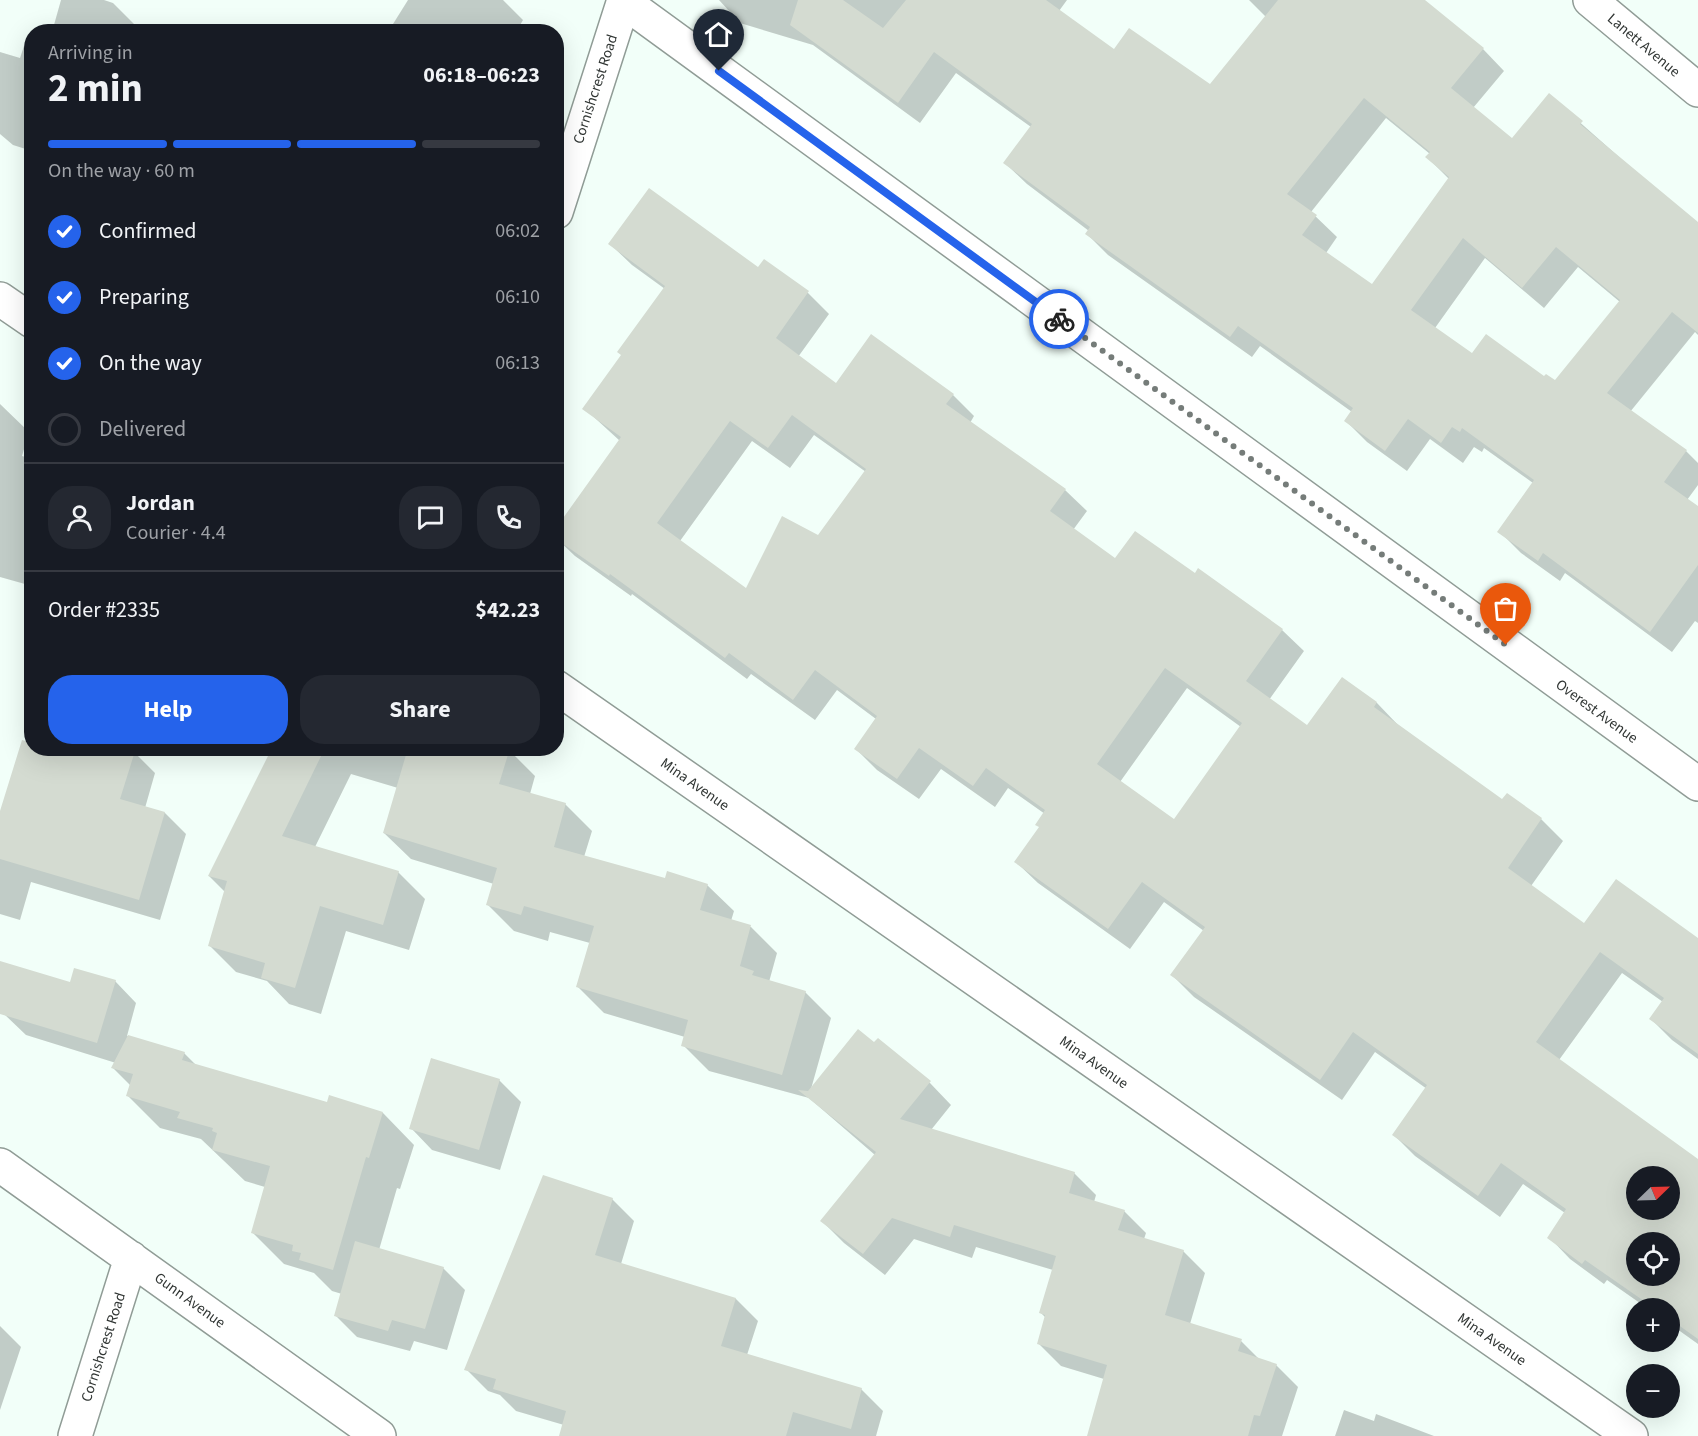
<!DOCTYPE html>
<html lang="en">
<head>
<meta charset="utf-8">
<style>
	body { margin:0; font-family:"Source Sans 3",sans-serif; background:#242831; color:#f1f3f6; height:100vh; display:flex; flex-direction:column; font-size:22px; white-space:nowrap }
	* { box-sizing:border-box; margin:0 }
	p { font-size:20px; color:#9ea1a6 }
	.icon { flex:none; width:33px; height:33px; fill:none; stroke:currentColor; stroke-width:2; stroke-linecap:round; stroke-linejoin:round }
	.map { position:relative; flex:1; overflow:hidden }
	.details { position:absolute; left:24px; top:24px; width:540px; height:732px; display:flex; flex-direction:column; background:#171b24; border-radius:24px; box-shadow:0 6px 24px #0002 }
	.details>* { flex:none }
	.needle { width:39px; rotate:67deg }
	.controls { position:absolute; left:1626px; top:1166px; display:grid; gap:12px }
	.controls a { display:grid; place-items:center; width:54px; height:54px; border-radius:50%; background:#171b24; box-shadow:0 6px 24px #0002; font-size:30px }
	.pin { position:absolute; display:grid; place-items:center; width:51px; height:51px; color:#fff; margin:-62px -26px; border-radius:50% 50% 50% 0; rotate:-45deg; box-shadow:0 0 6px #0007 }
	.pin .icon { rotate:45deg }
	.courier { position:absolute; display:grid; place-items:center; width:60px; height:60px; margin:-30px; border:4px solid #2563eb; border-radius:50%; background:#fff; color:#222; box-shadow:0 2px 8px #0007 }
	.overview em { font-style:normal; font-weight:700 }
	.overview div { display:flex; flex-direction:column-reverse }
	.overview { display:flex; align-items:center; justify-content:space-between; height:102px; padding:0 24px }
	h1 { font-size:39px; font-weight:700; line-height:45px }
	.bar { display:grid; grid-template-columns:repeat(4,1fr); gap:9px 6px; align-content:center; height:72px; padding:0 24px }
	.bar i { height:8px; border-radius:4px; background:#363941 }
	.bar .current { background:#2563eb }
	.bar p { grid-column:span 4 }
	.line { display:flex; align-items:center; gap:15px; padding:0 24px; border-top:2px solid #363941 }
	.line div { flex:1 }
	.round { display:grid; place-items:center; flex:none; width:63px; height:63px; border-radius:24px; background:#242831 }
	ol { padding:0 24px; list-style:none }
	li { display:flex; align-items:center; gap:18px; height:66px }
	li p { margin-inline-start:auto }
	li .icon { padding:6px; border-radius:50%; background:#2563eb; color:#fff; stroke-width:4 }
	li:last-child { color:#9ea1a6 }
	li i { width:33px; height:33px; border:3px solid #363941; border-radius:50% }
	.cta { display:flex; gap:12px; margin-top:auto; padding:12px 24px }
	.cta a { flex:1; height:69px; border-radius:24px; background:#2563eb; color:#fff; font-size:24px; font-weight:700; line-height:69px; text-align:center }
	.cta a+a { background:#242831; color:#f1f3f6 }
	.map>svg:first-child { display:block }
	.shadow { fill:#0003; fill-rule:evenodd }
	.building { fill:#d4dbd1; fill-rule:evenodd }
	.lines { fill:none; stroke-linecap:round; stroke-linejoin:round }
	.minor-casing { stroke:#909c96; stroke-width:36 }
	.minor { stroke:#fff; stroke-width:33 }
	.done { stroke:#757c79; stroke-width:6; stroke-dasharray:0 10.8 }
	.route { stroke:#2563eb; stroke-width:8 }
	.labels { text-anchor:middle; stroke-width:5; stroke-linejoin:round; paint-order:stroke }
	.street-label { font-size:15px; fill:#313634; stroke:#fff }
</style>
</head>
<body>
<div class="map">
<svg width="1698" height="1436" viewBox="0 0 1698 1436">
	<rect width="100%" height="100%" fill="#f2fff9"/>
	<!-- shadow -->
	<path class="shadow" d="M 61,0 L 104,0 L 113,3 L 134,24 L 132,32 L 52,32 Z
		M 408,0 L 503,0 L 523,20 L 516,32 L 388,32 Z
		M 719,0 L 1067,0 L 1059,11 L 1114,51 L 1210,87 L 1266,17 L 1249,0 L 1422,0 L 1483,49 L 1504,71 L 1473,108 L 1512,140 L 1549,95 L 1698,227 L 1698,335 L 1695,332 L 1630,412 L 1686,451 L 1698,463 L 1698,485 L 1687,500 L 1698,508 L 1698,623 L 1695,621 L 1672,652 L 1565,573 L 1560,581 L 1521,553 L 1499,531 L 1533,483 L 1484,448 L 1482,452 L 1474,447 L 1463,463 L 1430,439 L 1407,471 L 1367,442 L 1346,421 L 1352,412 L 1260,346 L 1252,357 L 1108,255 L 1087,234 L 1089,231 L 1027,184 L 1005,163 L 1031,127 L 956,73 L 920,123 L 813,45 L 740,23 ZM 1386,118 L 1430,154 L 1427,157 L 1449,179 L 1372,286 L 1326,253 L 1337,237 L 1311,212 ZM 1485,258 L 1544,308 L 1578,267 L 1620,302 L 1555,382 L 1473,355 L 1435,328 Z
		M 24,46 L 32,49 L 32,151 L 13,145 L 0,134 L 0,52 L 20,58 Z
		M 610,244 L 759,269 L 765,261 L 808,293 L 829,314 L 798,357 L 837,385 L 953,395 L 974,416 L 970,423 L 1065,490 L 1087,511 L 1073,530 L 1116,560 L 1195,575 L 1282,630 L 1304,651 L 1269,700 L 1308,727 L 1342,679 L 1377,703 L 1398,725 L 1503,801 L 1507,795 L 1541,819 L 1563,841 L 1531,886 L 1584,925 L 1698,940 L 1698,1059 L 1672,1040 L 1651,1019 L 1663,1002 L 1622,973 L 1559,1060 L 1698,1161 L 1698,1344 L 1670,1324 L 1670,1308 L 1647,1308 L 1607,1280 L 1604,1284 L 1570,1259 L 1549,1237 L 1565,1213 L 1523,1184 L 1500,1217 L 1415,1156 L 1394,1135 L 1427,1089 L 1375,1052 L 1342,1100 L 1194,997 L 1172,975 L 1204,931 L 1164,902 L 1130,949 L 1038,883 L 1016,862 L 1041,828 L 1045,814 L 1008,788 L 995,807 L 941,769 L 919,799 L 877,770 L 856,749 L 876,719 L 837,690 L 815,720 L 751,674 L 747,679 L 632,594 L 631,596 L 575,556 L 556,538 L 620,441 L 584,408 L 622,356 L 665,289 L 632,265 ZM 814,435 L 866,472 L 819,537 L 747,590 L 680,541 L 752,441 L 790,468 ZM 1187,688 L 1241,727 L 1174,821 L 1120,782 ZM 1636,1176 L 1670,1176 L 1670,1209 L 1636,1209 ZM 1636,1242 L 1670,1242 L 1670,1275 L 1636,1275 Z
		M 0,404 L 29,432 L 22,456 L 32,459 L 32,586 L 0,577 Z
		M 32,748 L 134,752 L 155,773 L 145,808 L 165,813 L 186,834 L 160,920 L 31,882 L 20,920 L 0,914 L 0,816 Z
		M 270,748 L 509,750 L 535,776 L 530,794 L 565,804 L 592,831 L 584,857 L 666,880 L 707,885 L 734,911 L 731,921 L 751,927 L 777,953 L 769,982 L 805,992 L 831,1018 L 811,1089 L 875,1044 L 930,1083 L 951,1105 L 931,1130 L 1074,1173 L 1096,1195 L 1094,1202 L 1124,1211 L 1146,1233 L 1144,1239 L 1183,1251 L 1205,1273 L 1190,1324 L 1241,1341 L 1260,1360 L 1276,1365 L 1298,1387 L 1282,1436 L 1088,1436 L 1104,1379 L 1061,1366 L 1039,1344 L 1046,1318 L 1041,1313 L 1053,1270 L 976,1247 L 972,1258 L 914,1239 L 885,1275 L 844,1243 L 822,1221 L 875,1155 L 809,1098 L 709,1071 L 683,1045 L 685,1037 L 604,1013 L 577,986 L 590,943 L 550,932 L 548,941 L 514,931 L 488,905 L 494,884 L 411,859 L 384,833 L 398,788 L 351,774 L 315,847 L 398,872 L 425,899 L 409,950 L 346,931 L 321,1014 L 289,1004 L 267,981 L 236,972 L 209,945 L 225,892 L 209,876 L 272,751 Z
		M 115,981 L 136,1003 L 127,1036 L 184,1053 L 197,1066 L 328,1104 L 383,1113 L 414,1145 L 400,1189 L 397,1188 L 379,1250 L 443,1268 L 465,1290 L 447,1350 L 414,1341 L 410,1351 L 357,1337 L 335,1315 L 342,1294 L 332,1291 L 314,1273 L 284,1264 L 253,1233 L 265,1187 L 245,1181 L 201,1139 L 160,1128 L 128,1096 L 131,1086 L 113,1068 L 116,1063 L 26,1035 L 4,1014 L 71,984 Z
		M 499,1080 L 521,1102 L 500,1170 L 432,1150 L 411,1128 Z
		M 612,1199 L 634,1221 L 621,1264 L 736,1299 L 758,1321 L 747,1355 L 861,1389 L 883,1411 L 876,1436 L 568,1436 L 564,1425 L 516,1411 L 500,1395 L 488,1391 L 466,1369 Z
		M 0,1326 L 21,1347 L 0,1410 Z
		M 1344,1410 L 1374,1421 L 1376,1414 L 1434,1436 L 1335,1436 Z"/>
	<!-- building -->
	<path class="building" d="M 798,0 L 843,0 L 883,28 L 906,0 L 1046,0 L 1114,49 L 1129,28 L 1210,84 L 1278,0 L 1425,0 L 1484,48 L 1451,88 L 1512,138 L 1549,93 L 1583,121 L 1580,124 L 1698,222 L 1698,333 L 1672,312 L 1607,393 L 1687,450 L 1664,482 L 1698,506 L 1698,565 L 1650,632 L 1543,553 L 1538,561 L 1497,532 L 1534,480 L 1462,428 L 1460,432 L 1452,427 L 1441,443 L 1408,419 L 1385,451 L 1344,421 L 1353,408 L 1238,326 L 1230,337 L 1085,234 L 1090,227 L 1003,163 L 1032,124 L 934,52 L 898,103 L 790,25 ZM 1364,98 L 1430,152 L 1425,157 L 1449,177 L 1372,284 L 1302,235 L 1317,215 L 1287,194 ZM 1463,238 L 1522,288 L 1556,247 L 1620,300 L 1555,380 L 1546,374 L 1544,376 L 1486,334 L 1472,353 L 1411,310 Z
		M 649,188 L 758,267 L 764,259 L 809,291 L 776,338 L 836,383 L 871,334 L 954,394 L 946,404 L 1066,489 L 1050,511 L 1115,558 L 1135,531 L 1195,573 L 1198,568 L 1283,629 L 1246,681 L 1307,725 L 1342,677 L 1377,702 L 1374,707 L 1502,799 L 1507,793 L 1542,818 L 1508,868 L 1584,923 L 1616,879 L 1698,938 L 1698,1054 L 1649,1019 L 1664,998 L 1600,952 L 1536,1042 L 1698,1159 L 1698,1339 L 1670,1319 L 1670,1308 L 1654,1308 L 1585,1260 L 1582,1264 L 1547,1238 L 1566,1209 L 1501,1163 L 1478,1196 L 1392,1135 L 1427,1085 L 1353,1032 L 1320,1080 L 1170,975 L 1205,927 L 1142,882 L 1108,929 L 1014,862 L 1039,827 L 1035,825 L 1045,810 L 986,768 L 973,786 L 919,748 L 897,779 L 854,749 L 877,716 L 815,670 L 793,700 L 729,653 L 725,658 L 610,574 L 609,576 L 556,539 L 556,528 L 621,437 L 582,409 L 621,355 L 617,352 L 665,286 L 608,244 ZM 792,415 L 866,469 L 818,535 L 782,516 L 746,588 L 657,523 L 730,421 L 768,448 ZM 1165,668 L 1242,723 L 1174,819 L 1097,764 ZM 1636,1176 L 1670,1176 L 1670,1209 L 1636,1209 ZM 1636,1242 L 1670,1242 L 1670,1275 L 1636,1275 Z
		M 22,740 L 32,743 L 32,748 L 136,748 L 120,799 L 165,812 L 139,900 L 0,859 L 0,811 Z
		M 272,748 L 325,748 L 282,836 L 399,871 L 383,925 L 320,906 L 295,988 L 261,978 L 265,963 L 208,946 L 227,881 L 208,876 Z
		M 408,748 L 510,748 L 499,784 L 566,803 L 554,847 L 665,878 L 667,871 L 708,884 L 700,910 L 751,925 L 740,966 L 754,971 L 752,975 L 806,991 L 782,1075 L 681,1046 L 688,1020 L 576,987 L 594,926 L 524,906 L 521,915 L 486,905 L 497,868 L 383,833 Z
		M 0,961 L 70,982 L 74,968 L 116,980 L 97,1043 L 0,1014 Z
		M 858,1029 L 874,1042 L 878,1038 L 931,1081 L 900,1119 L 1075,1172 L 1069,1193 L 1125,1210 L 1118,1230 L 1184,1250 L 1165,1315 L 1242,1339 L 1238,1351 L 1277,1364 L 1260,1416 L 1254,1415 L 1248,1436 L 1087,1436 L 1107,1365 L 1037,1344 L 1045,1315 L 1039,1313 L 1056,1256 L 954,1225 L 950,1237 L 892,1218 L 863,1254 L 820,1221 L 876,1152 L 798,1090 L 808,1091 Z
		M 128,1035 L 185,1052 L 182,1060 L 327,1102 L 329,1095 L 383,1112 L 369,1158 L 366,1157 L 333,1270 L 299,1260 L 301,1253 L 292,1251 L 293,1245 L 251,1233 L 270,1166 L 212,1150 L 217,1133 L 212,1131 L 213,1128 L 177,1118 L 180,1112 L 126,1096 L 133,1074 L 111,1068 Z
		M 431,1058 L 500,1079 L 479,1150 L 409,1129 Z
		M 543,1175 L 613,1198 L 595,1255 L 736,1298 L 721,1346 L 862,1388 L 851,1429 L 793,1412 L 786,1436 L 559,1436 L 566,1411 L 493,1389 L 496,1379 L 464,1370 Z
		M 355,1241 L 444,1267 L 425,1329 L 392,1320 L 388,1331 L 334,1316 Z"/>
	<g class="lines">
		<defs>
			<path id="minor" d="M 1590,0 L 1698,90
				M 623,1 L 1698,784
				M 556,212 L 624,0
				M 0,299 L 32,321
				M 556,687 L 1631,1436
				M 0,1165 L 379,1436
				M 75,1436 L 131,1258"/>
		</defs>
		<!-- minor casing -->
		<use href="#minor" class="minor-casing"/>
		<!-- minor -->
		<use href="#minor" class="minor"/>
	</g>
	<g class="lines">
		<!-- done -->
		<path class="done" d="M 1059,319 L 1506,645"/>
		<!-- route -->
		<path class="route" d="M 719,71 L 1059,319"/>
	</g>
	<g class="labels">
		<!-- street labels -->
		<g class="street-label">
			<text transform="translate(1644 45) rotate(40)" y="5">Lanett Avenue</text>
			<text transform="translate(595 89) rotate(-72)" y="5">Cornishcrest Road</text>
			<text transform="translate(1597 711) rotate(36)" y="5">Overest Avenue</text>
			<text transform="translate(695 784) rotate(35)" y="5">Mina Avenue</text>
			<text transform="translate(1094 1062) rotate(35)" y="5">Mina Avenue</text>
			<text transform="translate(190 1300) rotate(36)" y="5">Gunn Avenue</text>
			<text transform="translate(1492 1339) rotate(35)" y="5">Mina Avenue</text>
			<text transform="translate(103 1347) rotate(-72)" y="5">Cornishcrest Road</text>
		</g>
	</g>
</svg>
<div class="controls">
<a><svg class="needle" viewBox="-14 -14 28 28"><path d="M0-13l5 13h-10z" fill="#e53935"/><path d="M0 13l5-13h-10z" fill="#9ea1a6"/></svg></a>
<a><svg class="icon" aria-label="locate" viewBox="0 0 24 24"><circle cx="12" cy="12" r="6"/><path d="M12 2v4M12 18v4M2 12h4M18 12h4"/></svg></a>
<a>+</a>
<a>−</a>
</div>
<div class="pin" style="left:1506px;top:645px;background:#ea580c"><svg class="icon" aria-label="bag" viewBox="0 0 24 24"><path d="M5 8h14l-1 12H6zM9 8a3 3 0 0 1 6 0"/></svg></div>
<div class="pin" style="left:719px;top:71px;background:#1f2937"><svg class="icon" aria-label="home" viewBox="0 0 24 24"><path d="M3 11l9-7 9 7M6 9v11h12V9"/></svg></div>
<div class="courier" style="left:1059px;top:319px"><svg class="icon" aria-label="bike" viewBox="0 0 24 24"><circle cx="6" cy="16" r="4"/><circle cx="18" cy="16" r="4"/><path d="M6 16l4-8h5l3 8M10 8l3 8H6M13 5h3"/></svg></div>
<section class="details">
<div class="overview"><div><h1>2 min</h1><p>Arriving in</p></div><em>06:18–06:23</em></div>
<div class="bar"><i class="current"></i><i class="current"></i><i class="current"></i><i></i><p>On the way · 60 m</p></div>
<ol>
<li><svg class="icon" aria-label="check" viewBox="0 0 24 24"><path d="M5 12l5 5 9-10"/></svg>Confirmed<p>06:02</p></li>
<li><svg class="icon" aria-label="check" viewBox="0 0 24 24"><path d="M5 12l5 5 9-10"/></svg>Preparing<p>06:10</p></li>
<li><svg class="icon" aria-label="check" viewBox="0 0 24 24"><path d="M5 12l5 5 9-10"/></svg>On the way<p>06:13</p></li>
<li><i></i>Delivered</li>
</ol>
<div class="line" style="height:108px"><a class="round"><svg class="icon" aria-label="person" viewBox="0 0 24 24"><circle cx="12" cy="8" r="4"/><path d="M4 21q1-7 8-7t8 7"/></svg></a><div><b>Jordan</b><p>Courier · 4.4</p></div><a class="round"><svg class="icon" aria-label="chat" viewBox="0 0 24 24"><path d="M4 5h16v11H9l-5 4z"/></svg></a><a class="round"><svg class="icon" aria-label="phone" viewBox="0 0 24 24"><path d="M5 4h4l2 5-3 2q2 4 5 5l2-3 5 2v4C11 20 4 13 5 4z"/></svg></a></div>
<div class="line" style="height:78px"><div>Order #2335</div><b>$42.23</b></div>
<div class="cta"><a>Help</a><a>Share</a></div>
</section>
</div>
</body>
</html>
